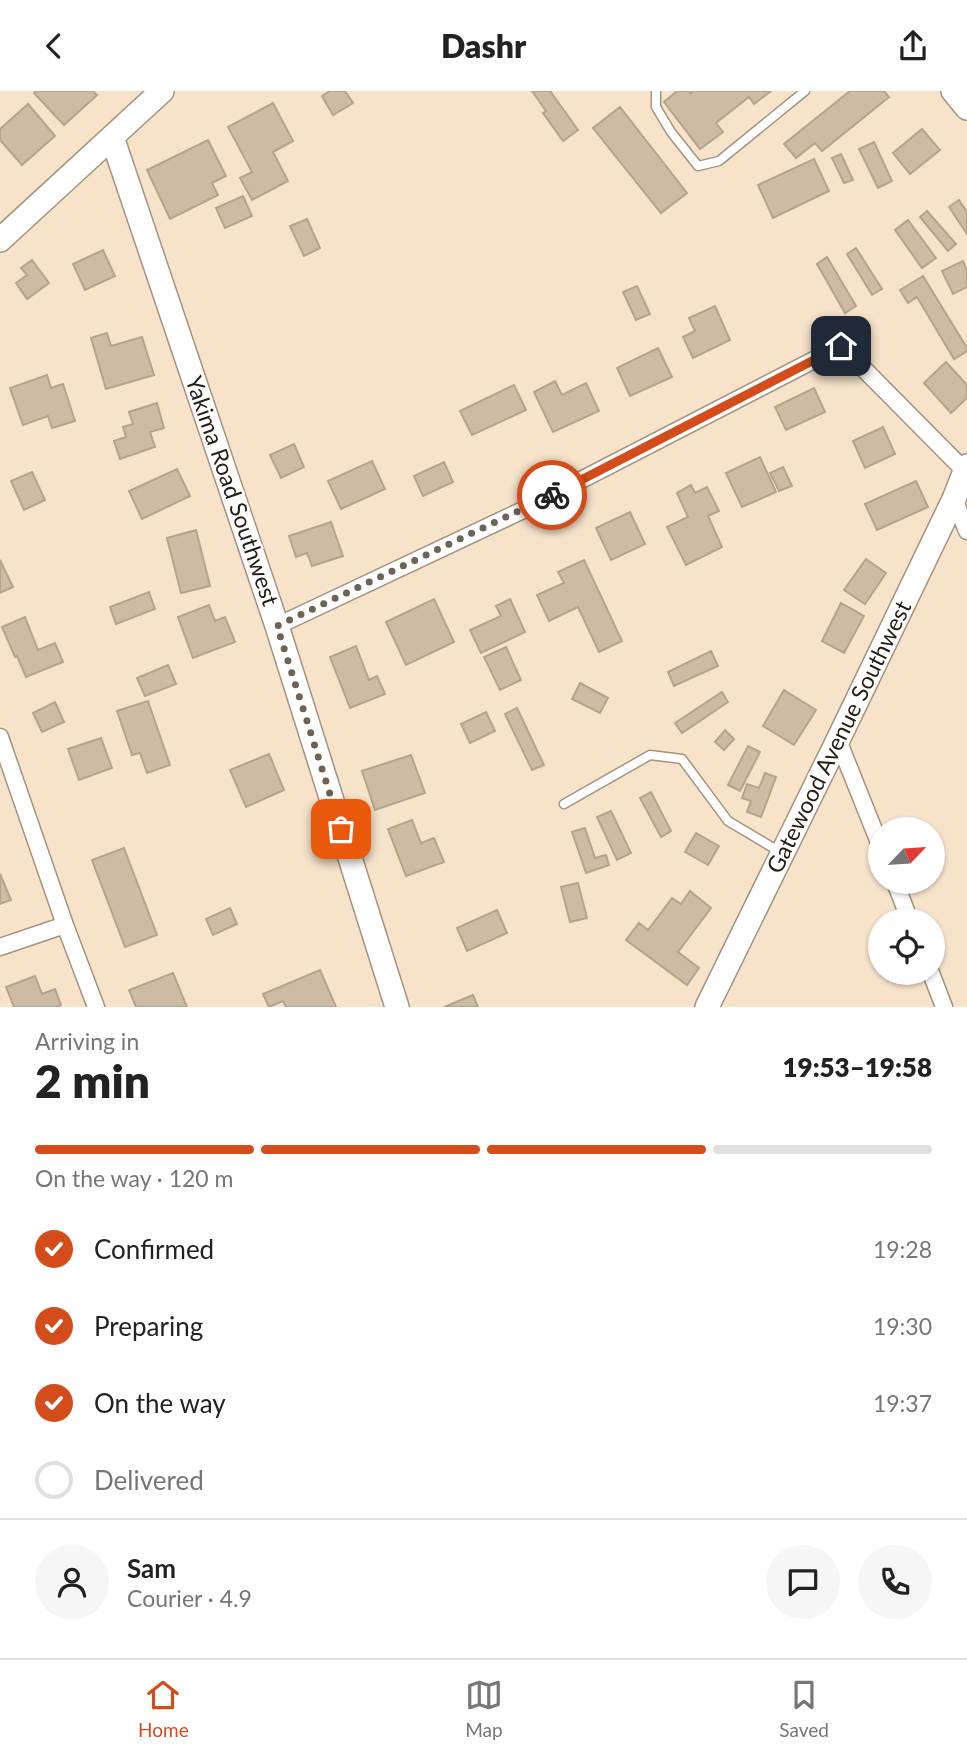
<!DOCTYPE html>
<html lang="en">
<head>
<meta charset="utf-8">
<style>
	body { margin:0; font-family:Lato,sans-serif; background:#f6f6f6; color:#222; height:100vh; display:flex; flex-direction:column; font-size:26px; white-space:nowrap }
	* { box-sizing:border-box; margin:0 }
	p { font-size:23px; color:#767676 }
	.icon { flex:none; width:38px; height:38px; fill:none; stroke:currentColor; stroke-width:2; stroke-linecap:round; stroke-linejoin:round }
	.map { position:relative; height:916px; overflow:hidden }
	.side { display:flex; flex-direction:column; background:#fff; flex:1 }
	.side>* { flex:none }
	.needle { width:46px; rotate:65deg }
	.buttons { position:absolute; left:868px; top:726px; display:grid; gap:14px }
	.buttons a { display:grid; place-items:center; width:77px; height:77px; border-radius:50%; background:#fff; box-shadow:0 2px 5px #0004; font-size:35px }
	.pin { position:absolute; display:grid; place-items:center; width:60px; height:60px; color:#fff; margin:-30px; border-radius:14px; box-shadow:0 4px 10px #0006 }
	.courier { position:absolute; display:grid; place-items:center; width:70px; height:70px; margin:-35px; border:5px solid #d34c19; border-radius:50%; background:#fff; color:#222; box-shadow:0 2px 9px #0007 }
	.overview em { font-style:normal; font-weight:800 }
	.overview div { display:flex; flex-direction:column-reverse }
	.overview { display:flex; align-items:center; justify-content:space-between; height:119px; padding:0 35px }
	h1 { font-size:46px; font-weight:800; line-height:52px }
	.bar { display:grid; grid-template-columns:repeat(4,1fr); gap:10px 7px; align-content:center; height:84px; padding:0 35px }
	.bar i { height:9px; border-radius:5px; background:#e0e0e0 }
	.bar .active { background:#d34c19 }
	.bar p { grid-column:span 4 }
	.line { display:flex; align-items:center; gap:18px; padding:0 35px; border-top:2px solid #e0e0e0 }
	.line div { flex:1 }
	.round { display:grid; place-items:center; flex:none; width:74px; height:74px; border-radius:37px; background:#f6f6f6 }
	ol { padding:0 35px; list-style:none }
	li { display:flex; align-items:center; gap:21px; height:77px }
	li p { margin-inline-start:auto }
	li .icon { padding:7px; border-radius:50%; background:#d34c19; color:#fff; stroke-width:4 }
	li:last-child { color:#767676 }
	li i { width:38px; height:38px; border:4px solid #e0e0e0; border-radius:50% }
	header { display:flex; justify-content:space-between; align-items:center; height:91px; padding:0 35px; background:#fff; font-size:32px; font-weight:800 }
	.tabs { display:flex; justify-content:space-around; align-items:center; height:98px; border-top:2px solid #e0e0e0; background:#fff; font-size:19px; color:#767676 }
	.tabs a { display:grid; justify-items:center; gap:4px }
	.tabs .active { color:#d34c19 }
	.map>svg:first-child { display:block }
	.building { fill:#cebba3; stroke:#b5a48c; stroke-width:2 }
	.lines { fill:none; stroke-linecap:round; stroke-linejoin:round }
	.lane-casing { stroke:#a4937c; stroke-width:11 }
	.street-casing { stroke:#a4937c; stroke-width:19 }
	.secondary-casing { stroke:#a4937c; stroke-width:26 }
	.lane { stroke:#fff; stroke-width:8 }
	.street { stroke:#fff; stroke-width:16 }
	.secondary { stroke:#fff; stroke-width:23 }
	.done { stroke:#6e6254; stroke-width:7; stroke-dasharray:0 12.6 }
	.route { stroke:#d34c19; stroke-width:9 }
	.labels { text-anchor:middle; stroke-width:5; stroke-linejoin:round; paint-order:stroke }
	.street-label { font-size:23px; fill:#241d14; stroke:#fff }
</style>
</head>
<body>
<header><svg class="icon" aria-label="back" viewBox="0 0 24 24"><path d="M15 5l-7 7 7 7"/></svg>Dashr<svg class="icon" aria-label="share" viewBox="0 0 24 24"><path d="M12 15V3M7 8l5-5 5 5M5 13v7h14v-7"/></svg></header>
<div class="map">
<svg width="967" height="916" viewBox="0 0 967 916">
	<rect width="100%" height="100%" fill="#f6e3ca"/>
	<!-- building -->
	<path class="building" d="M 36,0 L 93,0 L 97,4 L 64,34 L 34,2 Z
		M 330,0 L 345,0 L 353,12 L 333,24 L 322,5 Z
		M 532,0 L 550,0 L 578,39 L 563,50 L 543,22 L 546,20 Z
		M 677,0 L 689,0 L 691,2 L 693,0 L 771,0 L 754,13 L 749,6 L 716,32 L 723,41 L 700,58 L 664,11 Z
		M 850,0 L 884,0 L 889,6 L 822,60 L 815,52 L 796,67 L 784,53 Z
		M 273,12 L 293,50 L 273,61 L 288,90 L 252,109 L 240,87 L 252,81 L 228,36 Z
		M 28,13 L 55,45 L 22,74 L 0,49 L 0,38 Z
		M 620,16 L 687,102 L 661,122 L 593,37 Z
		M 922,38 L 940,59 L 910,83 L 893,62 Z
		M 208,49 L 226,85 L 212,92 L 218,104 L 170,128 L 147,79 Z
		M 874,51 L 892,90 L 878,97 L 859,58 Z
		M 841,63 L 853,89 L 844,92 L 832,67 Z
		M 814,68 L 829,100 L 773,127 L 758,94 Z
		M 243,105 L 252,125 L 225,137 L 216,117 Z
		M 959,109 L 967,121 L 967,143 L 949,116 Z
		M 927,120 L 956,153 L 948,160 L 920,126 Z
		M 307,128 L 320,157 L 304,165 L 290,135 Z
		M 908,129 L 936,167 L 922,177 L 895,139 Z
		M 856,157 L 882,198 L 872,204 L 847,163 Z
		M 103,159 L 115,185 L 85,199 L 73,173 Z
		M 827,166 L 856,215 L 845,222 L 817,173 Z
		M 32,169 L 49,192 L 27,208 L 16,192 L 27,184 L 21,177 Z
		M 963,170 L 967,180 L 967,196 L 953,203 L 942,180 Z
		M 923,185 L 967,257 L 967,260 L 954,268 L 917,206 L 908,212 L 900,199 Z
		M 637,195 L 650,223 L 636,229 L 623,201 Z
		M 715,215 L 730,249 L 693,267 L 683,246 L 695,240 L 689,227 Z
		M 107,242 L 111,255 L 142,246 L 154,284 L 106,298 L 91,247 Z
		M 658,257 L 672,286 L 630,305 L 617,277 Z
		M 946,271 L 967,294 L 967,307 L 951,322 L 924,292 Z
		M 47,284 L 51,297 L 63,293 L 75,330 L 52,337 L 48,325 L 23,334 L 10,297 Z
		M 555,290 L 562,304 L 586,292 L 599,320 L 553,341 L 534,301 Z
		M 514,294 L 526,319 L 472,344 L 460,320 Z
		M 814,297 L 825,321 L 786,339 L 775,316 Z
		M 157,312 L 164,337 L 150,341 L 155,356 L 120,368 L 114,350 L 126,346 L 123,336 L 133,333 L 129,321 Z
		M 883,336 L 895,363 L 865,377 L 853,350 Z
		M 294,353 L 304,376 L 281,387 L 270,364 Z
		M 760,366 L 776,401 L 742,416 L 726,382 Z
		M 372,370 L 385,398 L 341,418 L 328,390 Z
		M 444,371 L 453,391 L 423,405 L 414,385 Z
		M 783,376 L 792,395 L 779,400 L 770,382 Z
		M 177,378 L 190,405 L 142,428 L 129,400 Z
		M 32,381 L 45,409 L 24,419 L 11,390 Z
		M 916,390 L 928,416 L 877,439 L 865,413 Z
		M 691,394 L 695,402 L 707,396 L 719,420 L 708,425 L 722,456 L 686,474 L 667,436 L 688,426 L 677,402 Z
		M 630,421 L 645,453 L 611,469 L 596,437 Z
		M 331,431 L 343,465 L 312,475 L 307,462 L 296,466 L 289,445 Z
		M 196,439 L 210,495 L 181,502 L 167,447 Z
		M 866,468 L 886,482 L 865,513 L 844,499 Z
		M 0,469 L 13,496 L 0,502 Z
		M 584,469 L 622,550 L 599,561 L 578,516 L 549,530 L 537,504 L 564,492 L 558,481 Z
		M 149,501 L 155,518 L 116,533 L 110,516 Z
		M 434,508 L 454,551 L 406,574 L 386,531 Z
		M 510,508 L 525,541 L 481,562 L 470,539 L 501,525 L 496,515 Z
		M 841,512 L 864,525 L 844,562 L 822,550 Z
		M 209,514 L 215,530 L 225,526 L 235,551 L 193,567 L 178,526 Z
		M 25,526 L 38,559 L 55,552 L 63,571 L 26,586 L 17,565 L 15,566 L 2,536 Z
		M 356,555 L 369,589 L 377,585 L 385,603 L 350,617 L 330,566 Z
		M 506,556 L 521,589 L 500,599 L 484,566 Z
		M 711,560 L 718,575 L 674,595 L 668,581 Z
		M 168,574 L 176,593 L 145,605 L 137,587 Z
		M 580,592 L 608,607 L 600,622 L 572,608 Z
		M 784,599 L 816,619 L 794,654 L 763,635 Z
		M 722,601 L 728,611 L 682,642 L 675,632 Z
		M 148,610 L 170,674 L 147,682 L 140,662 L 132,664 L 117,620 Z
		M 55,611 L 64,631 L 42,641 L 33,622 Z
		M 517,617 L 544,674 L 532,679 L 505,623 Z
		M 486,621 L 495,640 L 470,652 L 461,633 Z
		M 725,639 L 734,648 L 724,659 L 715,651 Z
		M 101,647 L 112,677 L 79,689 L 68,658 Z
		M 748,655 L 760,661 L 740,700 L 728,694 Z
		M 269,663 L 284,699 L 246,716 L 230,679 Z
		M 411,664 L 425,702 L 375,719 L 362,680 Z
		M 765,682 L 776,686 L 761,726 L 747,721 L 751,710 L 742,707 L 747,693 L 759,697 Z
		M 651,701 L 671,740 L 661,746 L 640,707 Z
		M 611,720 L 631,762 L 617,769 L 597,726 Z
		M 412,729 L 421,752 L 434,747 L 444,771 L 406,785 L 388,738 Z
		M 585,737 L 595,767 L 606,764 L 609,774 L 586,782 L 572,741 Z
		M 696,742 L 719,755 L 708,774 L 685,761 Z
		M 124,757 L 157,844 L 125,856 L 92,769 Z
		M 0,783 L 11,809 L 0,813 Z
		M 578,792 L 587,827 L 570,831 L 561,796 Z
		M 690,800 L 711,817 L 678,861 L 699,877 L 687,894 L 626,849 L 639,832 L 648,839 L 672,807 L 681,813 Z
		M 230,817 L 237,833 L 213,844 L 206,828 Z
		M 497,819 L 507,842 L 467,860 L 457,837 Z
		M 320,879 L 336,916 L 286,916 L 283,910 L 269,916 L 263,903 Z
		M 173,882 L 187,916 L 136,916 L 129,899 Z
		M 35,885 L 42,903 L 55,898 L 61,914 L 56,916 L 14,916 L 6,896 Z
		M 473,904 L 478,916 L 444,916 Z"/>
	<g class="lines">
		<defs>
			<path id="lane" d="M 656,0 L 656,16 L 671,41 L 698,75 L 719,70 L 805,0
				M 564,713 L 650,664 L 682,668 L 728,730 L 780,761"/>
			<path id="street" d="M 954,408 L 967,440
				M 277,535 L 521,420 L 841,255 L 965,380
				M 0,646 L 65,834 L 96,916
				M 838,649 L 880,754
				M 895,791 L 910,830
				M 0,856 L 65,834
				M 931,882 L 944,916"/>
			<path id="secondary" d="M 953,0 L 967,17
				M 112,46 L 277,535 L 397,916
				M 0,149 L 162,0
				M 707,916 L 838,649 L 954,408 L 967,375"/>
		</defs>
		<!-- lane casing -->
		<use href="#lane" class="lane-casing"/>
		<!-- street casing -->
		<use href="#street" class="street-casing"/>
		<!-- secondary casing -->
		<use href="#secondary" class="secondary-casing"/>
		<!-- lane -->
		<use href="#lane" class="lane"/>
		<!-- street -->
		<use href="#street" class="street"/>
		<!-- secondary -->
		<use href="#secondary" class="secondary"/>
	</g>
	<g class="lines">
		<!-- done -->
		<path class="done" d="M 341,738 L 277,535 L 552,404"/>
		<!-- route -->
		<path class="route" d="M 552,404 L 841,255"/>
	</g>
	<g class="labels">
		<!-- street labels -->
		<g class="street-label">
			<text transform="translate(232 400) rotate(71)" y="8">Yakima Road Southwest</text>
			<text transform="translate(839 646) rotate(-64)" y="8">Gatewood Avenue Southwest</text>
		</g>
	</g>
</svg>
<div class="buttons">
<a><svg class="needle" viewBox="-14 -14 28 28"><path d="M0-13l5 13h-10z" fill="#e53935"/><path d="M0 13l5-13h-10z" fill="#767676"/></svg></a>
<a><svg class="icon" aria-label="locate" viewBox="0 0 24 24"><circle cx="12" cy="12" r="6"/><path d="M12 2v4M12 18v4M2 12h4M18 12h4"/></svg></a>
</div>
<div class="pin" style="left:341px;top:738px;background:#ea580c"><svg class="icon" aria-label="bag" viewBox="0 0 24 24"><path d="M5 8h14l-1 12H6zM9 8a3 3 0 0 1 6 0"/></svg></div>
<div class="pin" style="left:841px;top:255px;background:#1f2937"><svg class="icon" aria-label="home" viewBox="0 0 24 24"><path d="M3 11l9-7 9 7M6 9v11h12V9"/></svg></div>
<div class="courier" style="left:552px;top:404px"><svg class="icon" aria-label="bike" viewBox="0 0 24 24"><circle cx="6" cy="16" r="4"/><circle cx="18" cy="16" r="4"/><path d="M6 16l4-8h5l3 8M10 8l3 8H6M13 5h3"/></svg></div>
</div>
<section class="side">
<div class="overview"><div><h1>2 min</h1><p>Arriving in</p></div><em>19:53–19:58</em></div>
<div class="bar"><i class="active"></i><i class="active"></i><i class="active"></i><i></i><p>On the way · 120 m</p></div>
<ol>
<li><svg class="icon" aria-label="check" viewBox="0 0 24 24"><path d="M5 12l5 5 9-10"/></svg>Confirmed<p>19:28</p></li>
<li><svg class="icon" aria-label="check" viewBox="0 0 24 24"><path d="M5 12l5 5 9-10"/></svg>Preparing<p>19:30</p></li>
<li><svg class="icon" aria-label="check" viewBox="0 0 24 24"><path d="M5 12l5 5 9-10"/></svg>On the way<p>19:37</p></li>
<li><i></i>Delivered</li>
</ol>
<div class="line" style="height:126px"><a class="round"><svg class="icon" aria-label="person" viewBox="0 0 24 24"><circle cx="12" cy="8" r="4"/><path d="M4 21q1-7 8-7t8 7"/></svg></a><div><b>Sam</b><p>Courier · 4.9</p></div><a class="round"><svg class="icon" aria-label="chat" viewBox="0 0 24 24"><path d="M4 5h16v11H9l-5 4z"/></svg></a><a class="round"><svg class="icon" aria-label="phone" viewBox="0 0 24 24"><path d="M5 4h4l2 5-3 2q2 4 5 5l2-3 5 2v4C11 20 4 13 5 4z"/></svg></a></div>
</section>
<nav class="tabs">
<a class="active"><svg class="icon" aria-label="home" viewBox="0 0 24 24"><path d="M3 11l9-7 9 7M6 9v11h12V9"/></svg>Home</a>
<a><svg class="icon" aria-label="map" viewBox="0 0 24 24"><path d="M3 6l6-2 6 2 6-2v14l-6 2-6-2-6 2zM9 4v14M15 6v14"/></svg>Map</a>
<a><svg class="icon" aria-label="saved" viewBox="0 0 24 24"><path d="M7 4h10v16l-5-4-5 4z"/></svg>Saved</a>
</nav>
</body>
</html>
